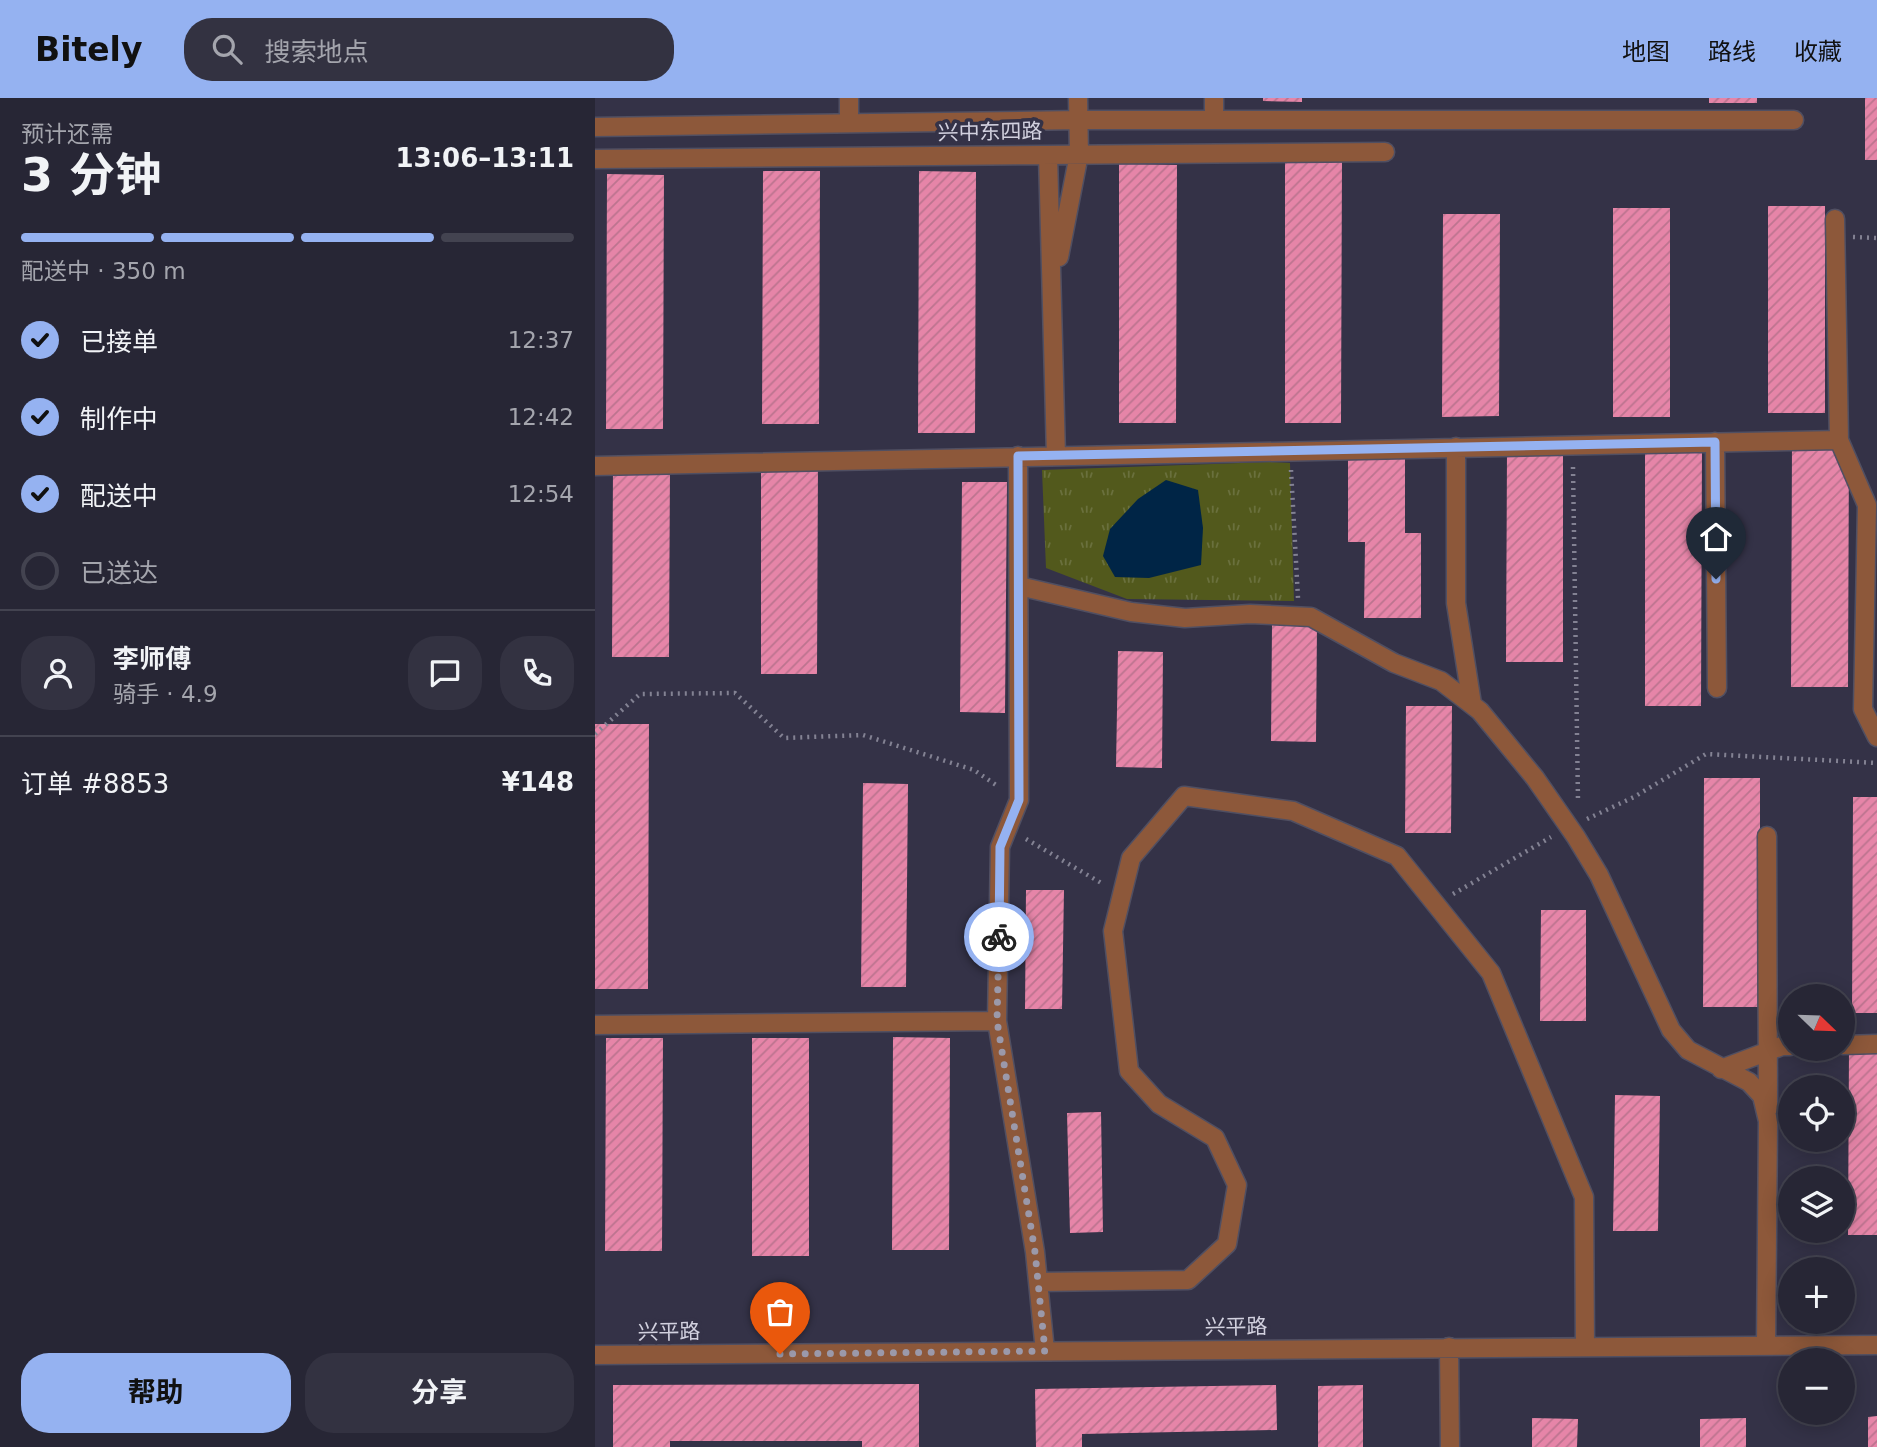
<!DOCTYPE html>
<html lang="zh">
<head>
<meta charset="utf-8">
<style>
	body { margin:0; font-family:"DejaVu Sans","Noto Sans SC",sans-serif; background:#333241; color:#f1f3f6; height:100vh; display:flex; flex-direction:column; font-size:26px; white-space:nowrap }
	* { box-sizing:border-box; margin:0 }
	p { font-size:23px; color:#a4a5ad }
	.icon { flex:none; width:38px; height:38px; fill:none; stroke:currentColor; stroke-width:2; stroke-linecap:round; stroke-linejoin:round }
	.map { position:relative; flex:1; overflow:hidden }
	.details { display:flex; flex-direction:column; background:#272635; width:595px }
	.details>* { flex:none }
	.needle { width:46px; rotate:113deg }
	.buttons { position:absolute; left:1183px; top:886px; display:grid; gap:14px }
	.buttons a { display:grid; place-items:center; width:77px; height:77px; border-radius:50%; background:#272635; box-shadow:0 4px 18px #0003,0 0 0 2px #434350; font-size:35px }
	.pin { position:absolute; display:grid; place-items:center; width:60px; height:60px; color:#fff; margin:-72px -30px; border-radius:50% 50% 50% 0; rotate:-45deg; box-shadow:0 0 7px #0007 }
	.pin .icon { rotate:45deg }
	.courier { position:absolute; display:grid; place-items:center; width:70px; height:70px; margin:-35px; border:5px solid #95b2f1; border-radius:50%; background:#fff; color:#222; box-shadow:0 2px 9px #0007 }
	.summary em { font-style:normal; font-weight:700 }
	.summary div { display:flex; flex-direction:column-reverse }
	.summary { display:flex; align-items:center; justify-content:space-between; height:119px; padding:0 21px }
	h1 { font-size:46px; font-weight:700; line-height:52px }
	.bar { display:grid; grid-template-columns:repeat(4,1fr); gap:10px 7px; align-content:center; height:84px; padding:0 21px }
	.bar i { height:9px; border-radius:5px; background:#434350 }
	.bar .active { background:#95b2f1 }
	.bar p { grid-column:span 4 }
	.line { display:flex; align-items:center; gap:18px; padding:0 21px; border-top:2px solid #434350 }
	.line div { flex:1 }
	.round { display:grid; place-items:center; flex:none; width:74px; height:74px; border-radius:28px; background:#333241 }
	ol { padding:0 21px; list-style:none }
	li { display:flex; align-items:center; gap:21px; height:77px }
	li p { margin-inline-start:auto }
	li .icon { padding:7px; border-radius:50%; background:#95b2f1; color:#111; stroke-width:4 }
	li:last-child { color:#a4a5ad }
	li i { width:38px; height:38px; border:4px solid #434350; border-radius:50% }
	.button { display:flex; gap:14px; margin-top:auto; padding:14px 21px }
	.button a { flex:1; height:80px; border-radius:28px; background:#95b2f1; color:#111; font-size:28px; font-weight:700; line-height:80px; text-align:center }
	.button a+a { background:#333241; color:#f1f3f6 }
	header { display:flex; align-items:center; gap:42px; box-sizing:border-box; height:98px; padding:0 35px; background:#95b2f1; color:#111 }
	header strong { font-size:33px }
	nav { display:flex; gap:38px; margin-inline-start:auto; font-size:24px }
	.search { width:490px; height:63px; background:#333241; display:flex; align-items:center; gap:18px; box-sizing:border-box; padding:0 24px; border-radius:28px; color:#a4a5ad; font-size:26px }
	main { display:flex; flex:1; min-height:0 }
	.map>svg:first-child { display:block }
	.park { fill:url(#park-tufts) }
	.water { fill:#002546 }
	.building { fill:url(#building-hatch) }
	.lines { fill:none; stroke-linecap:round; stroke-linejoin:round }
	.minor-casing { stroke:#504f62; stroke-width:21 }
	.path { stroke:#838293; stroke-width:4.5; stroke-dasharray:2 5; stroke-linecap:butt }
	.minor { stroke:#8d583a; stroke-width:18 }
	.done { stroke:#9b99aa; stroke-width:7; stroke-dasharray:0 12.6 }
	.route { stroke:#95b2f1; stroke-width:9 }
	.labels { text-anchor:middle; stroke-width:7; stroke-linejoin:round; paint-order:stroke }
	.street-label { font-size:21px; fill:#d2d1df; stroke:#343247 }
</style>
</head>
<body>
<header>
<strong>Bitely</strong>
<div class="search"><svg class="icon" aria-label="search" viewBox="0 0 24 24"><circle cx="10" cy="10" r="6"/><path d="M15 15l6 6"/></svg>搜索地点</div>
<nav><a>地图</a><a>路线</a><a>收藏</a></nav>
</header>
<main>
<section class="details">
<div class="summary"><div><h1>3 分钟</h1><p>预计还需</p></div><em>13:06–13:11</em></div>
<div class="bar"><i class="active"></i><i class="active"></i><i class="active"></i><i></i><p>配送中 · 350 m</p></div>
<ol>
<li><svg class="icon" aria-label="check" viewBox="0 0 24 24"><path d="M5 12l5 5 9-10"/></svg>已接单<p>12:37</p></li>
<li><svg class="icon" aria-label="check" viewBox="0 0 24 24"><path d="M5 12l5 5 9-10"/></svg>制作中<p>12:42</p></li>
<li><svg class="icon" aria-label="check" viewBox="0 0 24 24"><path d="M5 12l5 5 9-10"/></svg>配送中<p>12:54</p></li>
<li><i></i>已送达</li>
</ol>
<div class="line" style="height:126px"><a class="round"><svg class="icon" aria-label="person" viewBox="0 0 24 24"><circle cx="12" cy="8" r="4"/><path d="M4 21q1-7 8-7t8 7"/></svg></a><div><b>李师傅</b><p>骑手 · 4.9</p></div><a class="round"><svg class="icon" aria-label="chat" viewBox="0 0 24 24"><path d="M4 5h16v11H9l-5 4z"/></svg></a><a class="round"><svg class="icon" aria-label="phone" viewBox="0 0 24 24"><path d="M5 4h4l2 5-3 2q2 4 5 5l2-3 5 2v4C11 20 4 13 5 4z"/></svg></a></div>
<div class="line" style="height:91px"><div>订单 #8853</div><b>¥148</b></div>
<div class="button"><a>帮助</a><a>分享</a></div>
</section>
<div class="map">
<svg width="1282" height="1349" viewBox="0 0 1282 1349">
	<defs>
		<pattern id="park-tufts" width="24" height="20" patternUnits="userSpaceOnUse" patternTransform="scale(1.75)"><rect width="24" height="20" fill="#52591c"/><path d="M3 7l-1-3M5 7V3M7 7l1-3M15 17l-1-3M17 17v-4M19 17l1-3" fill="none" stroke="#6a703d"/></pattern>
		<pattern id="building-hatch" width="6" height="6" patternUnits="userSpaceOnUse" patternTransform="scale(1.75)"><rect width="6" height="6" fill="#e685a8"/><path d="M-1 1l2-2M0 6l6-6M5 7l2-2" fill="none" stroke="#bc748f"/></pattern>
	</defs>
	<rect width="100%" height="100%" fill="#343247"/>
	<!-- park -->
	<path class="park" d="M 675,364 L 695,365 L 699,503 L 532,501 L 451,470 L 447,372 Z"/>
	<!-- water -->
	<path class="water" d="M 571,382 L 603,392 L 608,430 L 606,467 L 554,480 L 520,479 L 508,458 L 515,431 L 543,401 Z"/>
	<!-- building -->
	<path class="building" d="M 668,0 L 707,0 L 707,4 L 668,3 Z
		M 1114,0 L 1162,0 L 1162,5 L 1114,5 Z
		M 1270,0 L 1282,0 L 1282,62 L 1270,62 Z
		M 690,64 L 747,64 L 746,325 L 690,325 Z
		M 524,66 L 582,67 L 581,325 L 524,325 Z
		M 168,73 L 225,73 L 224,326 L 167,326 Z
		M 324,73 L 381,74 L 380,335 L 323,335 Z
		M 12,76 L 69,77 L 68,331 L 11,331 Z
		M 1173,108 L 1230,108 L 1230,315 L 1173,315 Z
		M 1018,110 L 1075,110 L 1075,319 L 1018,319 Z
		M 848,116 L 905,116 L 904,318 L 847,319 Z
		M 1197,344 L 1254,344 L 1253,589 L 1196,589 Z
		M 1050,350 L 1107,350 L 1106,608 L 1050,608 Z
		M 912,351 L 968,351 L 968,564 L 911,564 Z
		M 753,359 L 810,359 L 810,435 L 826,435 L 826,520 L 769,520 L 770,444 L 753,444 Z
		M 166,362 L 223,362 L 222,576 L 166,576 Z
		M 18,368 L 75,368 L 74,559 L 17,559 Z
		M 367,384 L 412,384 L 410,615 L 365,614 Z
		M 677,527 L 722,527 L 721,644 L 676,643 Z
		M 523,553 L 568,554 L 567,670 L 521,669 Z
		M 811,608 L 857,608 L 856,735 L 810,735 Z
		M 0,626 L 54,626 L 53,891 L 0,891 Z
		M 1109,680 L 1165,680 L 1165,909 L 1108,909 Z
		M 268,685 L 313,686 L 311,889 L 266,889 Z
		M 1258,699 L 1282,699 L 1282,915 L 1257,915 Z
		M 431,792 L 469,792 L 467,911 L 430,911 Z
		M 946,812 L 991,812 L 991,923 L 945,923 Z
		M 298,939 L 355,940 L 354,1152 L 297,1152 Z
		M 11,940 L 68,940 L 67,1153 L 10,1153 Z
		M 157,940 L 214,940 L 214,1158 L 157,1158 Z
		M 1254,949 L 1282,949 L 1282,1137 L 1253,1137 Z
		M 1020,997 L 1065,998 L 1063,1133 L 1018,1133 Z
		M 506,1014 L 508,1134 L 475,1135 L 472,1015 Z
		M 324,1286 L 324,1349 L 267,1349 L 267,1343 L 75,1343 L 75,1349 L 18,1349 L 18,1287 Z
		M 681,1287 L 682,1332 L 487,1336 L 487,1349 L 441,1349 L 440,1291 Z
		M 768,1287 L 768,1349 L 723,1349 L 723,1288 Z
		M 1282,1318 L 1282,1349 L 1273,1349 L 1273,1319 Z
		M 937,1320 L 983,1321 L 982,1349 L 937,1349 Z
		M 1151,1320 L 1151,1349 L 1105,1349 L 1105,1321 Z"/>
	<g class="lines">
		<defs>
			<path id="minor" d="M 254,0 L 254,25
				M 619,22 L 619,0
				M 0,29 L 484,22 L 1199,22
				M 453,57 L 461,358
				M 0,61 L 790,54
				M 464,159 L 484,56 L 483,0
				M 1244,342 L 1272,407 L 1268,611 L 1282,639
				M 1120,344 L 1122,590
				M 861,349 L 861,505 L 877,606
				M 423,358 L 424,702 L 405,749 L 402,923 L 440,1154 L 450,1253
				M 0,368 L 1244,342 L 1240,121
				M 424,488 L 536,514 L 590,520 L 655,516 L 716,519 L 799,565 L 846,583 L 885,613 L 940,680 L 981,739 L 1004,777 L 1076,932 L 1093,952 L 1154,984 L 1167,998 L 1173,1023 L 1171,1248
				M 1172,738 L 1173,1011
				M 0,927 L 402,923
				M 1248,947 L 1282,946
				M 1126,971 L 1187,948 L 1195,948
				M 443,1184 L 593,1182 L 632,1146 L 642,1087 L 620,1040 L 564,1006 L 534,973 L 518,833 L 536,760 L 589,698 L 698,713 L 802,758 L 896,875 L 989,1099 L 990,1249
				M 854,1249 L 855,1349
				M 0,1257 L 1282,1247"/>
		</defs>
		<!-- minor casing -->
		<use href="#minor" class="minor-casing"/>
		<!-- path -->
		<path class="path" d="M 1258,139 L 1282,140
			M 978,369 L 983,703
			M 696,372 L 703,500
			M 0,636 L 45,596 L 140,595 L 189,640 L 268,637 L 379,672 L 404,689
			M 992,721 L 1039,699 L 1111,656 L 1282,665
			M 431,741 L 508,786
			M 858,796 L 956,739"/>
		<!-- minor -->
		<use href="#minor" class="minor"/>
	</g>
	<g class="lines">
		<!-- done -->
		<path class="done" d="M 185,1256 L 450,1253 L 440,1154 L 402,923 L 404,839"/>
		<!-- route -->
		<path class="route" d="M 404,839 L 405,749 L 424,702 L 423,358 L 1120,344 L 1121,481"/>
	</g>
	<g class="labels">
		<!-- street labels -->
		<g class="street-label">
			<text transform="translate(395 34) rotate(-1)" y="7">兴中东四路</text>
			<text transform="translate(641 1229) rotate(-1)" y="7">兴平路</text>
			<text transform="translate(74 1234) rotate(-1)" y="7">兴平路</text>
		</g>
	</g>
</svg>
<div class="buttons">
<a><svg class="needle" viewBox="-14 -14 28 28"><path d="M0-13l5 13h-10z" fill="#e53935"/><path d="M0 13l5-13h-10z" fill="#a4a5ad"/></svg></a>
<a><svg class="icon" aria-label="locate" viewBox="0 0 24 24"><circle cx="12" cy="12" r="6"/><path d="M12 2v4M12 18v4M2 12h4M18 12h4"/></svg></a>
<a><svg class="icon" aria-label="layers" viewBox="0 0 24 24"><path d="M12 4l9 5-9 5-9-5zM3 14l9 5 9-5"/></svg></a>
<a>+</a>
<a>−</a>
</div>
<div class="pin" style="left:185px;top:1256px;background:#ea580c"><svg class="icon" aria-label="bag" viewBox="0 0 24 24"><path d="M5 8h14l-1 12H6zM9 8a3 3 0 0 1 6 0"/></svg></div>
<div class="pin" style="left:1121px;top:481px;background:#1f2937"><svg class="icon" aria-label="home" viewBox="0 0 24 24"><path d="M3 11l9-7 9 7M6 9v11h12V9"/></svg></div>
<div class="courier" style="left:404px;top:839px"><svg class="icon" aria-label="bike" viewBox="0 0 24 24"><circle cx="6" cy="16" r="4"/><circle cx="18" cy="16" r="4"/><path d="M6 16l4-8h5l3 8M10 8l3 8H6M13 5h3"/></svg></div>
</div>
</main>
</body>
</html>
